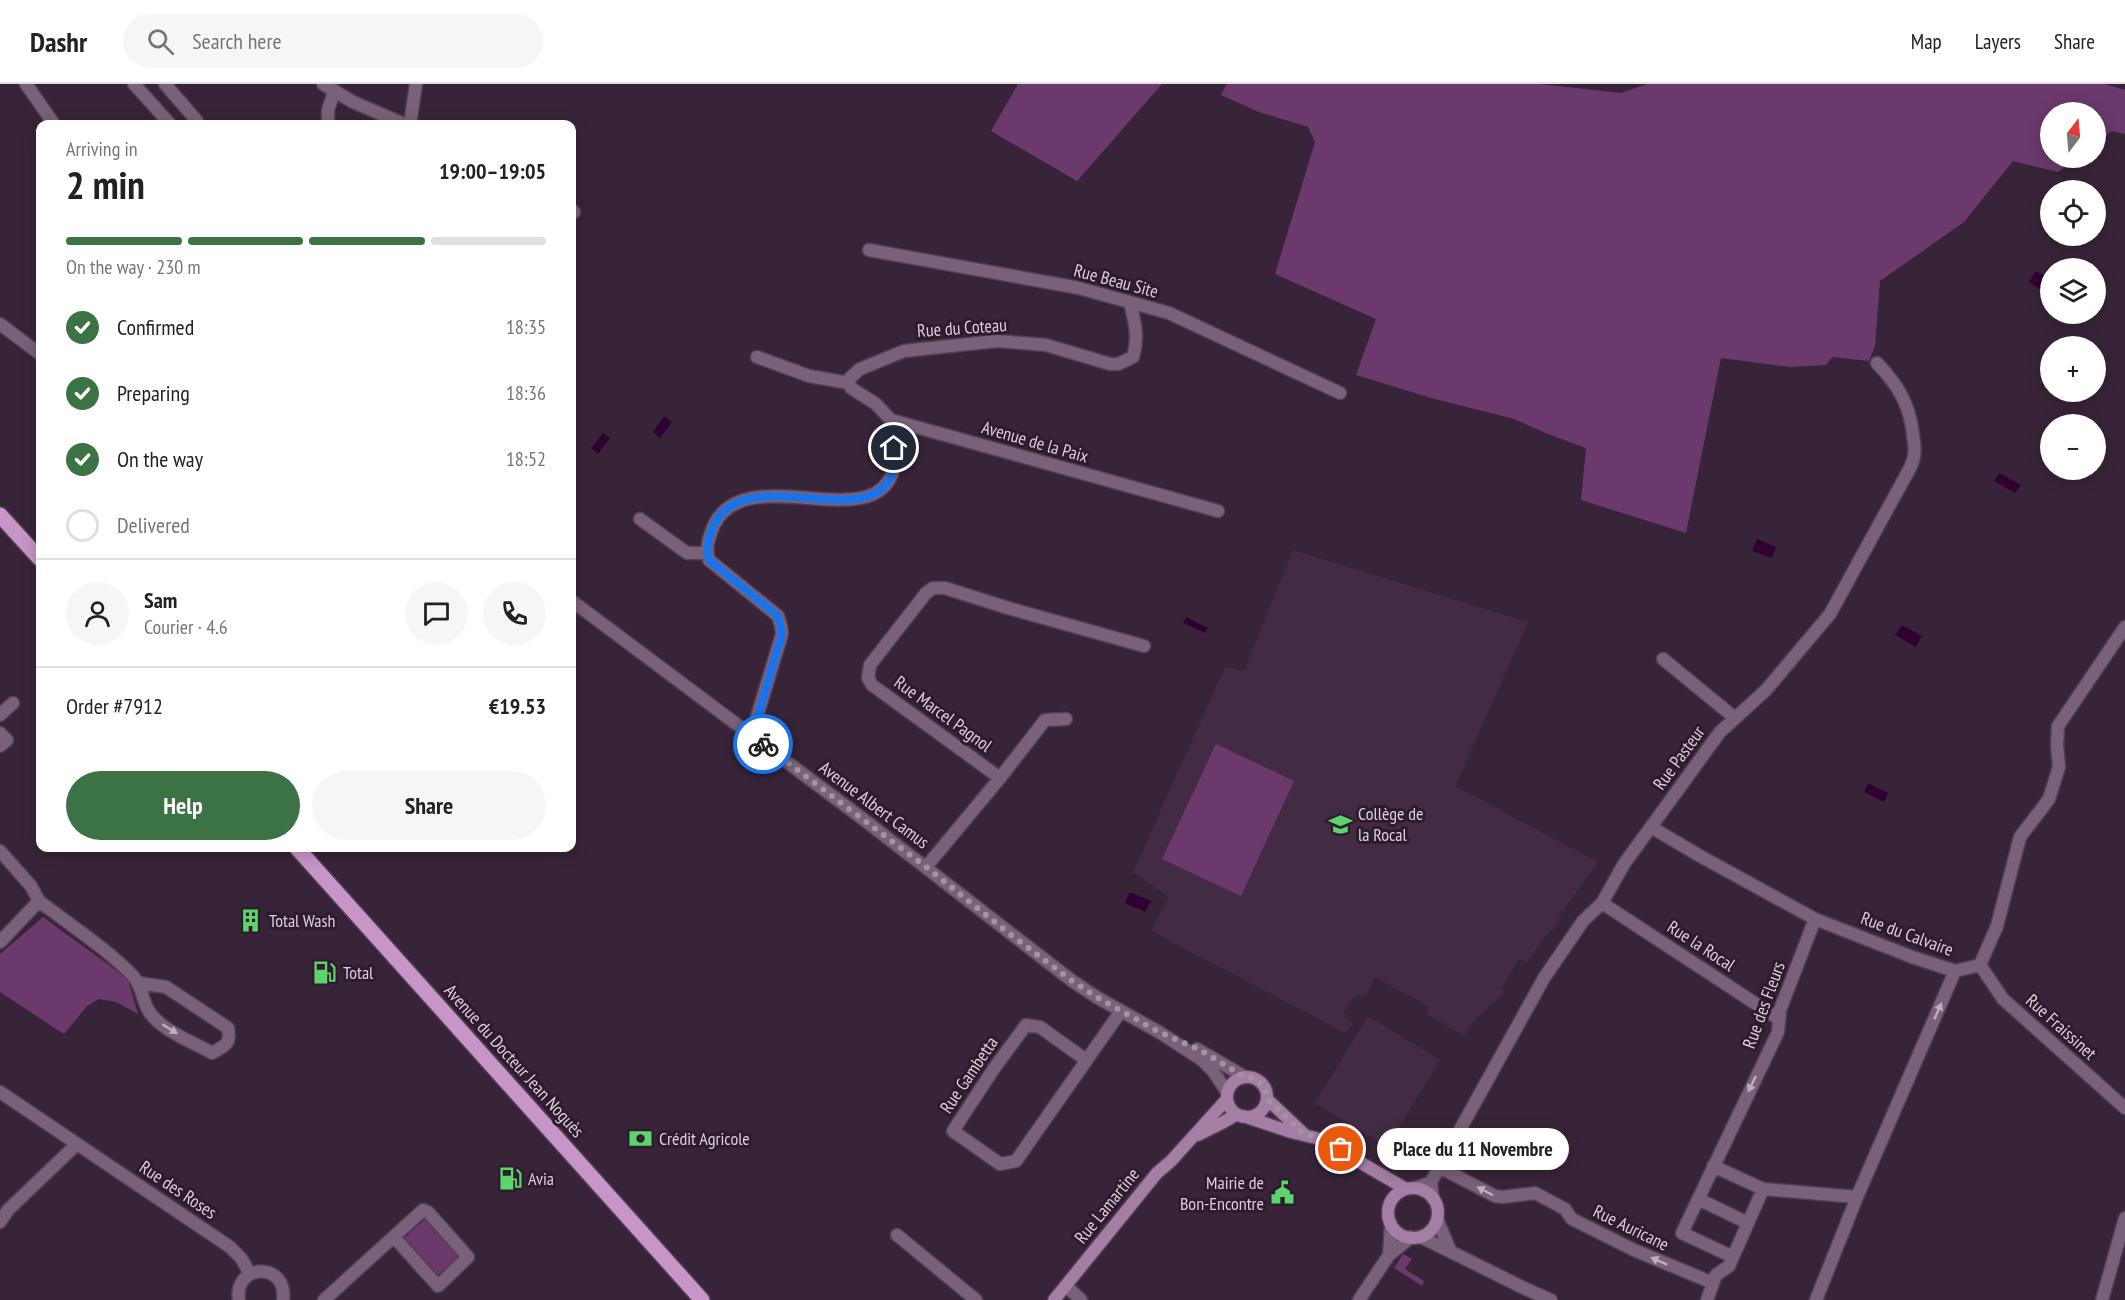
<!DOCTYPE html>
<html lang="en">
<head>
<meta charset="utf-8">
<style>
	body { margin:0; font-family:"PT Sans Narrow",sans-serif; background:#f6f6f6; color:#222; height:100vh; display:flex; flex-direction:column; font-size:22px; white-space:nowrap }
	* { box-sizing:border-box; margin:0 }
	p { font-size:20px; color:#767676 }
	.icon { flex:none; width:33px; height:33px; fill:none; stroke:currentColor; stroke-width:2; stroke-linecap:round; stroke-linejoin:round }
	.map { position:relative; flex:1; overflow:hidden }
	.drawer { position:absolute; left:36px; top:36px; width:540px; height:732px; display:flex; flex-direction:column; background:#fff; border-radius:12px; box-shadow:0 3px 15px #0003 }
	.drawer>* { flex:none }
	.needle { width:39px; rotate:16deg }
	.buttons { position:absolute; left:2040px; top:18px; display:grid; gap:12px }
	.buttons a { display:grid; place-items:center; width:66px; height:66px; border-radius:50%; background:#fff; box-shadow:0 3px 15px #0003; font-size:30px }
	.pin { position:absolute; display:grid; place-items:center; width:51px; height:51px; color:#fff; margin:-26px; border:3px solid #fff; border-radius:50%; box-shadow:0 2px 6px #0007 }
	.courier { position:absolute; display:grid; place-items:center; width:60px; height:60px; margin:-30px; border:4px solid #1a73e8; border-radius:50%; background:#fff; color:#222; box-shadow:0 2px 8px #0007 }
	.bubble { position:absolute; height:42px; border-radius:21px; background:#fff; box-shadow:0 3px 15px #0003; font-size:20px; font-weight:700; line-height:42px; text-align:center }
	.summary em { font-style:normal; font-weight:700 }
	.summary div { display:flex; flex-direction:column-reverse }
	.summary { display:flex; align-items:center; justify-content:space-between; height:102px; padding:0 30px }
	h1 { font-size:39px; font-weight:700; line-height:45px }
	.bar { display:grid; grid-template-columns:repeat(4,1fr); gap:9px 6px; align-content:center; height:72px; padding:0 30px }
	.bar i { height:8px; border-radius:4px; background:#e0e0e0 }
	.bar .current { background:#3c7344 }
	.bar p { grid-column:span 4 }
	.line { display:flex; align-items:center; gap:15px; padding:0 30px; border-top:2px solid #e0e0e0 }
	.line div { flex:1 }
	.round { display:grid; place-items:center; flex:none; width:63px; height:63px; border-radius:32px; background:#f6f6f6 }
	ol { padding:0 30px; list-style:none }
	li { display:flex; align-items:center; gap:18px; height:66px }
	li p { margin-inline-start:auto }
	li .icon { padding:6px; border-radius:50%; background:#3c7344; color:#fff; stroke-width:4 }
	li:last-child { color:#767676 }
	li i { width:33px; height:33px; border:3px solid #e0e0e0; border-radius:50% }
	.primary-button { display:flex; gap:12px; margin-top:auto; padding:12px 30px }
	.primary-button a { flex:1; height:69px; border-radius:36px; background:#3c7344; color:#fff; font-size:24px; font-weight:700; line-height:69px; text-align:center }
	.primary-button a+a { background:#f6f6f6; color:#222 }
	header { display:flex; align-items:center; gap:36px; box-sizing:border-box; height:84px; padding:0 30px; background:#fff; border-bottom:2px solid #e0e0e0 }
	header strong { font-size:28px }
	nav { display:flex; gap:33px; margin-inline-start:auto; font-size:21px }
	.search { width:420px; height:54px; background:#f6f6f6; display:flex; align-items:center; gap:15px; box-sizing:border-box; padding:0 21px; border-radius:33px; color:#767676; font-size:22px }
	.map>svg:first-child { display:block }
	.built { fill:#442b44 }
	.green { fill:#6b396c }
	.water { fill:#300032 }
	.lines { fill:none; stroke-linecap:round; stroke-linejoin:round }
	.street-casing { stroke:#523f52; stroke-width:15 }
	.secondary-casing { stroke:#523f52; stroke-width:15 }
	.primary-casing { stroke:#523f52; stroke-width:18 }
	.street { stroke:#7a617a; stroke-width:12 }
	.secondary { stroke:#a57ea6; stroke-width:12 }
	.primary { stroke:#c795c7; stroke-width:15 }
	.oneway { fill:#bfaebf }
	.done { stroke:#a393a3; stroke-width:6; stroke-dasharray:0 10.8 }
	.route { stroke:#1a73e8; stroke-width:8 }
	.labels { text-anchor:middle; stroke-width:6; stroke-linejoin:round; paint-order:stroke }
	.street-label { font-size:18px; fill:#dccfdc; stroke:#2e1b2e }
	.poi-label { font-size:18px; fill:#dccfdc; stroke:#2e1b2e; text-anchor:start }
</style>
</head>
<body>
<header>
<strong>Dashr</strong>
<div class="search"><svg class="icon" aria-label="search" viewBox="0 0 24 24"><circle cx="10" cy="10" r="6"/><path d="M15 15l6 6"/></svg>Search here</div>
<nav><a>Map</a><a>Layers</a><a>Share</a></nav>
</header>
<div class="map">
<svg width="2125" height="1216" viewBox="0 0 2125 1216">
	<rect width="100%" height="100%" fill="#382438"/>
	<!-- built -->
	<path class="built" d="M 1293,466 L 1528,538 L 1455,702 L 1598,778 L 1559,832 L 1559,840 L 1546,851 L 1527,878 L 1519,875 L 1501,905 L 1505,908 L 1472,938 L 1465,952 L 1426,930 L 1429,923 L 1375,893 L 1366,912 L 1354,912 L 1343,930 L 1353,940 L 1345,949 L 1151,847 L 1169,813 L 1133,788 L 1225,583 L 1244,587 Z
		M 1368,932 L 1440,976 L 1387,1063 L 1315,1019 Z"/>
	<!-- green -->
	<path class="green" d="M 1018,0 L 1162,0 L 1077,97 L 991,47 Z
		M 1227,0 L 1540,0 L 1621,9 L 1647,0 L 2105,0 L 2125,6 L 2125,50 L 2112,47 L 2096,59 L 2096,28 L 2050,28 L 2050,74 L 2077,74 L 2058,88 L 2013,77 L 1964,138 L 1880,197 L 1875,262 L 1869,277 L 1832,273 L 1826,281 L 1790,283 L 1721,274 L 1686,449 L 1581,416 L 1586,364 L 1548,350 L 1514,335 L 1431,314 L 1356,291 L 1376,235 L 1275,190 L 1315,58 L 1308,43 L 1259,28 L 1221,11 Z
		M 1216,660 L 1294,697 L 1241,812 L 1162,775 Z
		M 43,833 L 128,895 L 138,930 L 116,918 L 99,915 L 87,922 L 64,950 L 0,908 L 0,870 Z
		M 425,1135 L 459,1173 L 437,1192 L 404,1154 Z
		M 1403,1170 L 1412,1175 L 1405,1185 L 1424,1197 L 1422,1202 L 1394,1184 Z"/>
	<!-- water -->
	<path class="water" d="M 2036,187 L 2050,196 L 2050,212 L 2029,198 Z
		M 664,332 L 672,338 L 660,354 L 653,348 Z
		M 603,349 L 610,354 L 598,370 L 591,364 Z
		M 1999,389 L 2021,401 L 2015,409 L 1994,397 Z
		M 1757,455 L 1776,463 L 1772,474 L 1752,467 Z
		M 1186,533 L 1208,544 L 1205,549 L 1183,539 Z
		M 1902,541 L 1922,552 L 1916,563 L 1895,551 Z
		M 1868,699 L 1888,709 L 1884,718 L 1864,708 Z
		M 1130,808 L 1151,817 L 1145,828 L 1125,819 Z"/>
	<g class="lines">
		<defs>
			<path id="street" d="M 26,0 L 54,40
				M 134,0 L 170,40
				M 165,0 L 197,37 L 194,40
				M 323,0 L 353,18 L 404,40
				M 328,40 L 328,26 L 334,8
				M 410,40 L 416,0
				M 572,126 L 574,128
				M 869,166 L 1079,204 L 1169,229 L 1340,309
				M 1130,219 C 1135,238 1139,254 1133,273 L 1118,280 L 1110,280 L 1046,261 L 997,257 L 904,267 L 860,285 L 850,294 L 849,299 L 851,304 L 876,320 L 891,336 L 1218,427
				M 0,240 L 40,270
				M 757,273 L 809,292 L 849,299
				M 640,435 L 687,469 L 707,469
				M 572,517 L 863,735 L 1071,896 L 1098,914 L 1159,948 L 1202,976 L 1213,987 L 1227,1008
				M 1663,575 L 1735,634
				M 0,631 L 13,619
				M 0,649 L 7,656 L 0,662
				M 751,652 L 782,550 L 781,542 L 778,532 L 709,476 C 705,464 709,453 714,441 C 746,375 873,453 893,387 C 897,372 893,351 891,336
				M 1000,694 L 1045,636 L 1066,635
				M 1651,743 L 1700,772 L 1815,835 L 1912,873 L 1955,887 L 1980,881
				M 0,767 L 31,802 L 39,817 L 0,858
				M 926,783 L 1000,694 L 872,601 L 868,594 L 870,581 L 926,509 L 933,504 L 945,504 L 1008,524 L 1144,562
				M 39,817 C 70,841 106,864 133,892 C 143,903 142,918 150,929 C 164,948 193,958 212,969 C 226,961 231,960 228,944 L 166,903 L 139,899
				M 1602,819 L 1779,935
				M 1980,881 L 1997,842 L 2020,753 L 2049,715 L 2059,683 L 2057,661 L 2058,642 L 2125,543
				M 1980,881 L 2003,915 L 2125,1024
				M 1197,965 L 1245,993
				M 1086,976 L 1040,943 L 1026,941 L 993,986 L 953,1047 L 1000,1080 L 1016,1077 L 1121,927
				M 0,1008 L 230,1163 L 241,1174 L 250,1190
				M 1713,1082 L 1763,1105
				M 1439,1083 L 1495,1112 L 1502,1113 L 1535,1109 L 1565,1125 L 1572,1135 L 1634,1166 L 1713,1199
				M 1415,1104 L 1431,1098
				M 1433,1115 L 1431,1098 L 1544,894 L 1583,837 L 1602,819 L 1624,780 L 1720,648 L 1766,606 L 1830,530 L 1910,384 C 1916,372 1915,364 1913,351 C 1910,321 1898,301 1877,279
				M 1698,1115 L 1748,1139
				M 1437,1135 L 1450,1166
				M 0,1138 L 8,1126 L 77,1060
				M 897,1151 L 976,1216
				M 1421,1153 L 1526,1205 L 1551,1216
				M 1389,1171 L 1391,1140
				M 1733,1173 L 1682,1149 L 1778,948 L 1780,926 L 1815,835
				M 1066,1202 L 1081,1216
				M 239,1216 C 233,1179 288,1177 283,1216
				M 324,1216 L 423,1126 L 428,1128 L 468,1173 L 438,1202 L 394,1153
				M 1359,1216 L 1389,1171 L 1411,1153
				M 1707,1216 L 1716,1191 L 1729,1182 L 1763,1105 L 1857,1113
				M 1816,1216 L 1857,1113 L 1955,887
				M 2102,1216 L 2125,1134"/>
			<path id="secondary" d="M1227 1013a20 20 0 1 1 40 0a20 20 0 1 1-40 0Z
				M 1267,1015 L 1304,1050
				M 1243,1032 L 1291,1048 L 1320,1055 L 1406,1105
				M 1198,1051 L 1222,1039 L 1237,1030
				M1388 1129a25 25 0 1 1 50 0a25 25 0 1 1-50 0Z
				M 1054,1216 L 1157,1089 L 1171,1077 L 1227,1015"/>
			<path id="primary" d="M 0,431 L 40,475
				M 297,764 L 702,1216"/>
		</defs>
		<!-- street casing -->
		<use href="#street" class="street-casing"/>
		<!-- secondary casing -->
		<use href="#secondary" class="secondary-casing"/>
		<!-- primary casing -->
		<use href="#primary" class="primary-casing"/>
		<!-- street -->
		<use href="#street" class="street"/>
		<!-- secondary -->
		<use href="#secondary" class="secondary"/>
		<!-- primary -->
		<use href="#primary" class="primary"/>
	</g>
	<!-- one-way arrows -->
	<defs><path id="oneway-solid" d="M-6-.8H1V-3.2L6.5 0L1 3.2V.8H-6Z" transform="scale(1.5)"/></defs>
	<g class="oneway">
		<use href="#oneway-solid" transform="translate(1938 927) rotate(-66)"/>
		<use href="#oneway-solid" transform="translate(170 945) rotate(32)"/>
		<use href="#oneway-solid" transform="translate(1752 1000) rotate(116)"/>
		<use href="#oneway-solid" transform="translate(1485 1107) rotate(-152)"/>
		<use href="#oneway-solid" transform="translate(1659 1177) rotate(-156)"/>
	</g>
	<g class="lines">
		<!-- done -->
		<path class="done" d="M 763,660 L 926,783 L 1006,847 L 1071,896 L 1098,914 L 1159,948 L 1200,966 L 1245,993 L 1257,995 L 1265,1005 L 1267,1015 L 1304,1050 L 1320,1054 L 1341,1065"/>
		<!-- route -->
		<path class="route" d="M 763,660 L 752,652 L 782,550 L 778,532 L 709,476 C 705,464 709,452 714,441 C 746,375 873,453 893,387 C 895,380 893,371 894,364"/>
	</g>
	<!-- icons -->
	<defs>
		<symbol id="school-bare" viewBox="-9 -9 18 18"><path d="M0-5L7-2L0 1L-7-2ZM-4 1L0 2.5L4 1V4Q0 6-4 4Z" fill="#5cd56d" stroke="#2e1b2e" stroke-width="2.5" paint-order="stroke"/></symbol>
		<symbol id="building-bare" viewBox="-9 -9 18 18"><path d="M-4-6H4V6H1V3H-1V6H-4ZM-2.5-4.3h1.7v1.8h-1.7ZM.8-4.3h1.7v1.8H.8ZM-2.5-1h1.7V.8h-1.7ZM.8-1h1.7V.8H.8Z" fill="#5cd56d" stroke="#2e1b2e" stroke-width="2.5" paint-order="stroke"/></symbol>
		<symbol id="fuel-bare" viewBox="-9 -9 18 18"><path d="M-5.5-6h7V0h2V4h1.3V-2.5L3-4.5l.8-.8L6-3V5H2.5V1h-1V6h-7ZM-4.2-4.7v3.2H.2V-4.7Z" fill="#5cd56d" stroke="#2e1b2e" stroke-width="2.5" paint-order="stroke"/></symbol>
		<symbol id="bank-bare" viewBox="-9 -9 18 18"><path d="M-6-4H6V4H-6ZM0-2.3a2.3 2.3 0 1 0 0 4.6a2.3 2.3 0 1 0 0-4.6Z" fill="#5cd56d" stroke="#2e1b2e" stroke-width="2.5" paint-order="stroke"/></symbol>
		<symbol id="civic-bare" viewBox="-9 -9 18 18"><path d="M-.6-6.5H3V-4.5H.6V-3L4-1V1h2V6H-6V1h2V-1L-.6-3ZM-1.2 2.5V6h2.4V2.5Z" fill="#5cd56d" stroke="#2e1b2e" stroke-width="2.5" paint-order="stroke"/></symbol>
	</defs>
	<g fill-rule="evenodd">
		<use href="#school-bare" x="1324" y="724" width="33" height="33"/>
		<use href="#building-bare" x="234" y="820" width="33" height="33"/>
		<use href="#fuel-bare" x="308" y="872" width="33" height="33"/>
		<use href="#bank-bare" x="624" y="1038" width="33" height="33"/>
		<use href="#fuel-bare" x="494" y="1078" width="33" height="33"/>
		<use href="#civic-bare" x="1266" y="1092" width="33" height="33"/>
	</g>
	<g class="labels">
		<!-- street labels -->
		<g class="street-label">
			<text transform="translate(1116 197) rotate(15)" y="6">Rue Beau Site</text>
			<text transform="translate(962 244) rotate(-4)" y="6">Rue du Coteau</text>
			<text transform="translate(1035 358) rotate(16)" y="6">Avenue de la Paix</text>
			<text transform="translate(943 630) rotate(36)" y="6">Rue Marcel Pagnol</text>
			<text transform="translate(1679 674) rotate(-54)" y="6">Rue Pasteur</text>
			<text transform="translate(874 721) rotate(37)" y="6">Avenue Albert Camus</text>
			<text transform="translate(1907 850) rotate(20)" y="6">Rue du Calvaire</text>
			<text transform="translate(1701 862) rotate(33)" y="6">Rue la Rocal</text>
			<text transform="translate(1764 921) rotate(-70)" y="6">Rue des Fleurs</text>
			<text transform="translate(2061 943) rotate(42)" y="6">Rue Fraissinet</text>
			<text transform="translate(514 977) rotate(48)" y="6">Avenue du Docteur Jean Noguès</text>
			<text transform="translate(969 991) rotate(-56)" y="6">Rue Gambetta</text>
			<text transform="translate(178 1106) rotate(34)" y="6">Rue des Roses</text>
			<text transform="translate(1107 1122) rotate(-51)" y="6">Rue Lamartine</text>
			<text transform="translate(1631 1144) rotate(26)" y="6">Rue Auricane</text>
		</g>
		<!-- poi labels -->
		<g class="poi-label">
			<text x="1358" y="736">Collège de<tspan x="1358" dy="21">la Rocal</tspan></text>
			<text x="269" y="843">Total Wash</text>
			<text x="343" y="895">Total</text>
			<text x="659" y="1061">Crédit Agricole</text>
			<text x="528" y="1101">Avia</text>
			<text x="1264" y="1105" text-anchor="end">Mairie de<tspan x="1264" dy="21">Bon-Encontre</tspan></text>
		</g>
	</g>
</svg>
<div class="buttons">
<a><svg class="needle" viewBox="-14 -14 28 28"><path d="M0-13l5 13h-10z" fill="#e53935"/><path d="M0 13l5-13h-10z" fill="#767676"/></svg></a>
<a><svg class="icon" aria-label="locate" viewBox="0 0 24 24"><circle cx="12" cy="12" r="6"/><path d="M12 2v4M12 18v4M2 12h4M18 12h4"/></svg></a>
<a><svg class="icon" aria-label="layers" viewBox="0 0 24 24"><path d="M12 4l9 5-9 5-9-5zM3 14l9 5 9-5"/></svg></a>
<a>+</a>
<a>−</a>
</div>
<div class="pin" style="left:1341px;top:1065px;background:#ea580c"><svg class="icon" aria-label="bag" viewBox="0 0 24 24"><path d="M5 8h14l-1 12H6zM9 8a3 3 0 0 1 6 0"/></svg></div>
<div class="pin" style="left:894px;top:364px;background:#1f2937"><svg class="icon" aria-label="home" viewBox="0 0 24 24"><path d="M3 11l9-7 9 7M6 9v11h12V9"/></svg></div>
<div class="courier" style="left:763px;top:660px"><svg class="icon" aria-label="bike" viewBox="0 0 24 24"><circle cx="6" cy="16" r="4"/><circle cx="18" cy="16" r="4"/><path d="M6 16l4-8h5l3 8M10 8l3 8H6M13 5h3"/></svg></div>
<div class="bubble" style="left:1377px;top:1044px;width:192px">Place du 11 Novembre</div>
<section class="drawer">
<div class="summary"><div><h1>2 min</h1><p>Arriving in</p></div><em>19:00–19:05</em></div>
<div class="bar"><i class="current"></i><i class="current"></i><i class="current"></i><i></i><p>On the way · 230 m</p></div>
<ol>
<li><svg class="icon" aria-label="check" viewBox="0 0 24 24"><path d="M5 12l5 5 9-10"/></svg>Confirmed<p>18:35</p></li>
<li><svg class="icon" aria-label="check" viewBox="0 0 24 24"><path d="M5 12l5 5 9-10"/></svg>Preparing<p>18:36</p></li>
<li><svg class="icon" aria-label="check" viewBox="0 0 24 24"><path d="M5 12l5 5 9-10"/></svg>On the way<p>18:52</p></li>
<li><i></i>Delivered</li>
</ol>
<div class="line" style="height:108px"><a class="round"><svg class="icon" aria-label="person" viewBox="0 0 24 24"><circle cx="12" cy="8" r="4"/><path d="M4 21q1-7 8-7t8 7"/></svg></a><div><b>Sam</b><p>Courier · 4.6</p></div><a class="round"><svg class="icon" aria-label="chat" viewBox="0 0 24 24"><path d="M4 5h16v11H9l-5 4z"/></svg></a><a class="round"><svg class="icon" aria-label="phone" viewBox="0 0 24 24"><path d="M5 4h4l2 5-3 2q2 4 5 5l2-3 5 2v4C11 20 4 13 5 4z"/></svg></a></div>
<div class="line" style="height:78px"><div>Order #7912</div><b>€19.53</b></div>
<div class="primary-button"><a>Help</a><a>Share</a></div>
</section>
</div>
</body>
</html>
